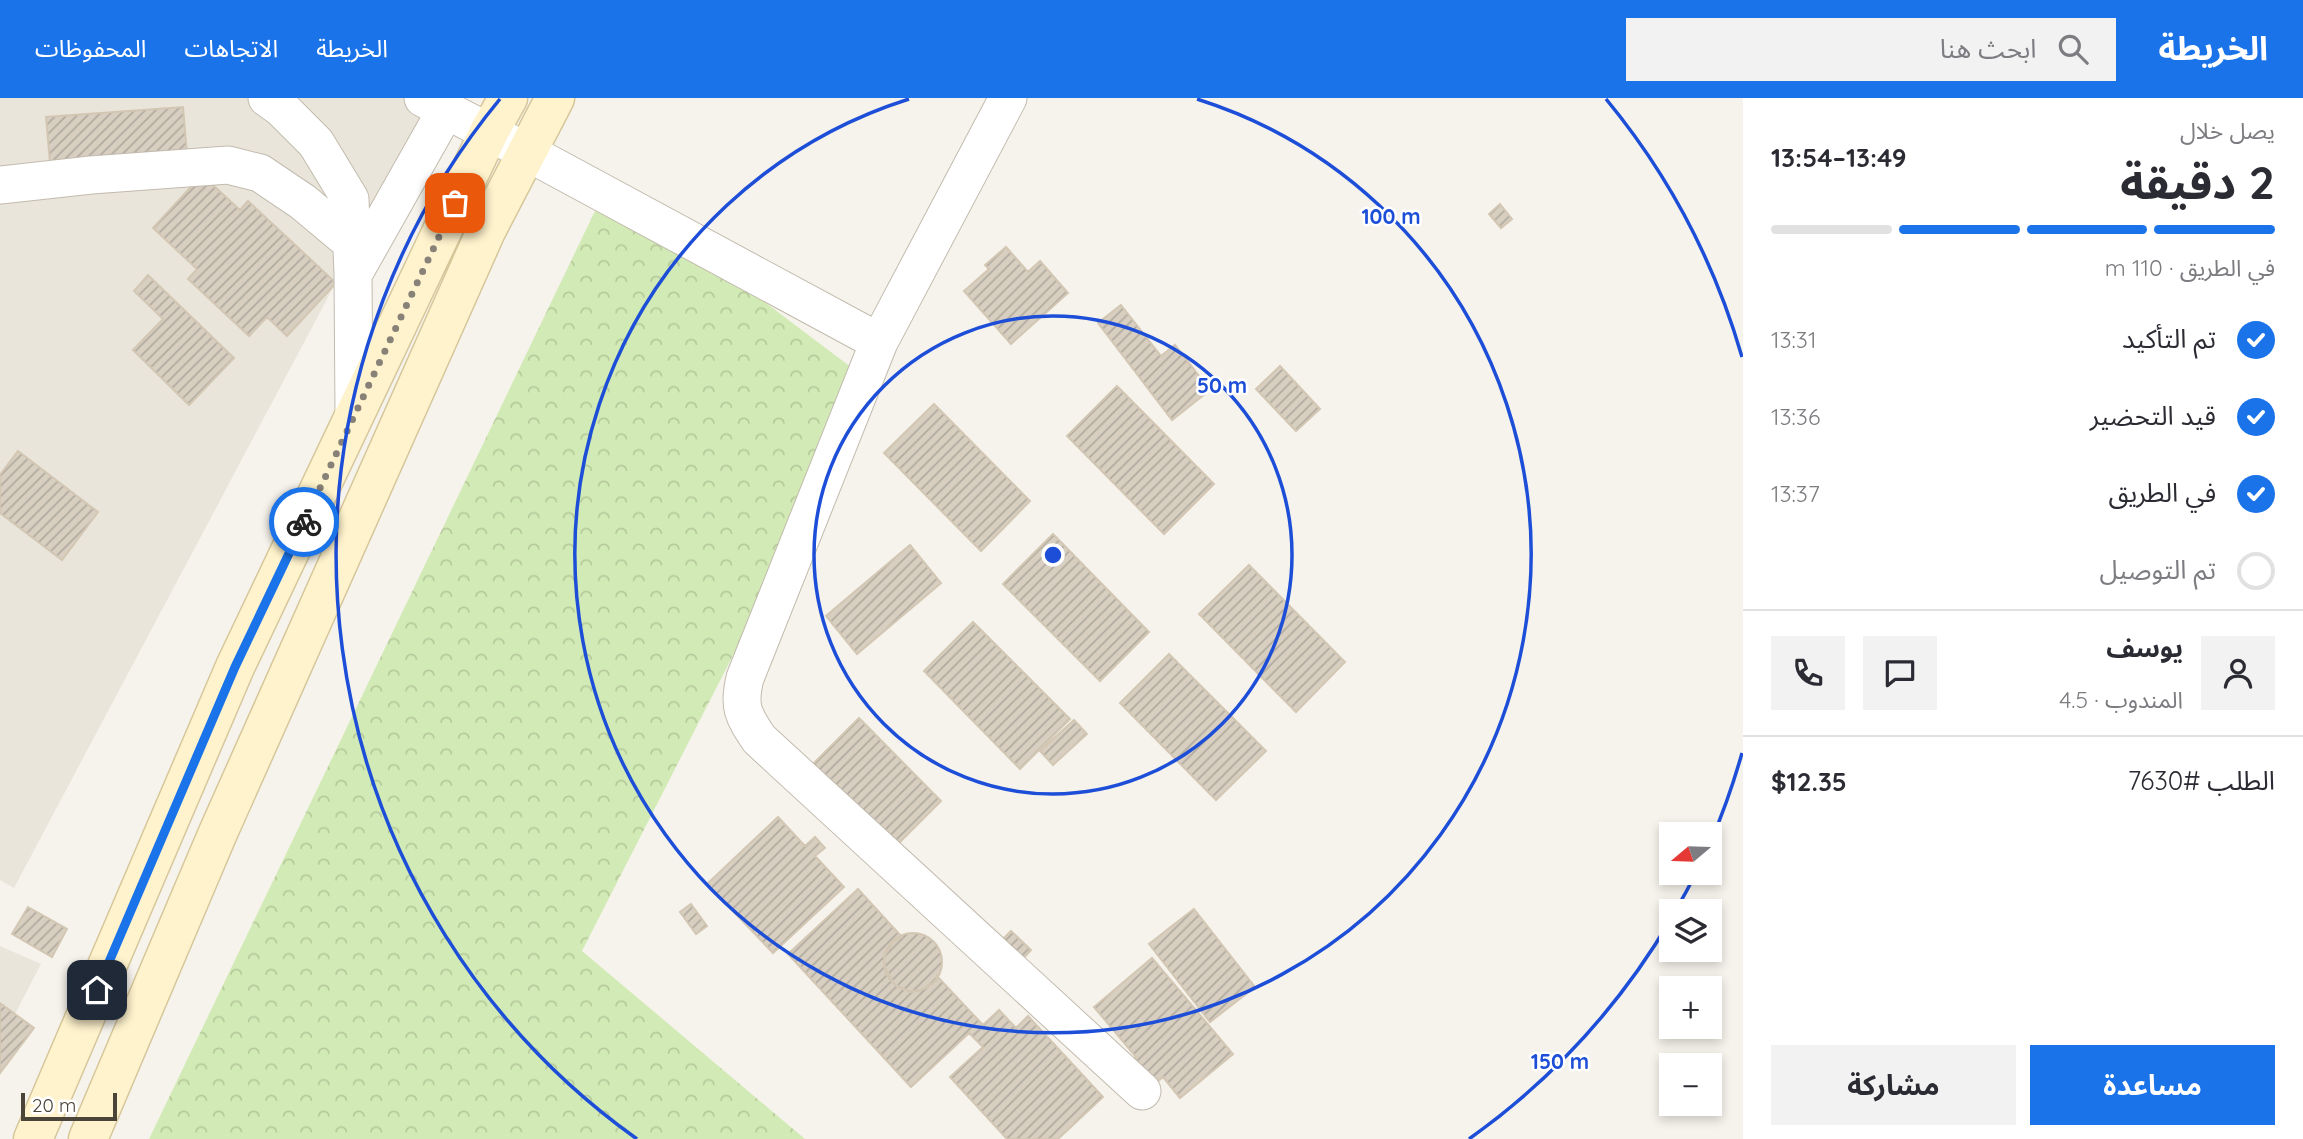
<!DOCTYPE html>
<html lang="ar">
<head>
<meta charset="utf-8">
<style>
	body { margin:0; font-family:Quicksand,"Noto Sans Arabic",sans-serif; background:#f2f2f3; color:#2b2b33; direction:rtl; height:100vh; display:flex; flex-direction:column; font-size:26px; white-space:nowrap }
	* { box-sizing:border-box; margin:0 }
	p { font-size:23px; color:#7c7c81 }
	.icon { flex:none; width:38px; height:38px; fill:none; stroke:currentColor; stroke-width:2; stroke-linecap:round; stroke-linejoin:round }
	.map { position:relative; flex:1; overflow:hidden; direction:ltr }
	.sheet { display:flex; flex-direction:column; background:#fff; width:560px }
	.sheet>* { flex:none }
	.needle { width:46px; rotate:251deg }
	.controls { position:absolute; left:1659px; top:724px; display:grid; gap:14px }
	.controls a { display:grid; place-items:center; width:63px; height:63px; border-radius:0px; background:#fff; box-shadow:0 4px 10px #0003; font-size:35px }
	.scale { position:absolute; left:21px; bottom:18px; width:96px; box-sizing:border-box; padding-left:7px; border:4px solid #4b4439; border-top:0; font-size:19px; line-height:24px; white-space:nowrap; color:#4b4439; -webkit-text-stroke:5px #fff; paint-order:stroke }
	.pin { position:absolute; display:grid; place-items:center; width:60px; height:60px; color:#fff; margin:-30px; border-radius:14px; box-shadow:0 4px 10px #0006 }
	.courier { position:absolute; display:grid; place-items:center; width:70px; height:70px; margin:-35px; border:5px solid #1a73e8; border-radius:50%; background:#fff; color:#222; box-shadow:0 2px 9px #0007 }
	.summary em { font-style:normal; font-weight:700 }
	.summary div { display:flex; flex-direction:column-reverse }
	.summary { display:flex; align-items:center; justify-content:space-between; height:119px; padding:0 28px }
	h1 { font-size:46px; font-weight:700; line-height:52px }
	.bar { display:grid; grid-template-columns:repeat(4,1fr); gap:10px 7px; align-content:center; height:84px; padding:0 28px }
	.bar i { height:9px; border-radius:5px; background:#e1e1e2 }
	.bar .active { background:#1a73e8 }
	.bar p { grid-column:span 4 }
	.line { display:flex; align-items:center; gap:18px; padding:0 28px; border-top:2px solid #e1e1e2 }
	.line div { flex:1 }
	.round { display:grid; place-items:center; flex:none; width:74px; height:74px; border-radius:0px; background:#f2f2f3 }
	ol { padding:0 28px; list-style:none }
	li { display:flex; align-items:center; gap:21px; height:77px }
	li p { margin-inline-start:auto }
	li .icon { padding:7px; border-radius:50%; background:#1a73e8; color:#fff; stroke-width:4 }
	li:last-child { color:#7c7c81 }
	li i { width:38px; height:38px; border:4px solid #e1e1e2; border-radius:50% }
	.button { display:flex; gap:14px; margin-top:auto; padding:14px 28px }
	.button a { flex:1; height:80px; border-radius:0px; background:#1a73e8; color:#fff; font-size:28px; font-weight:700; line-height:80px; text-align:center }
	.button a+a { background:#f2f2f3; color:#2b2b33 }
	header { display:flex; align-items:center; gap:42px; box-sizing:border-box; height:98px; padding:0 35px; background:#1a73e8; color:#fff }
	header strong { font-size:33px }
	nav { display:flex; gap:38px; margin-inline-start:auto; font-size:24px }
	.search { width:490px; height:63px; background:#f2f2f3; display:flex; align-items:center; gap:18px; box-sizing:border-box; padding:0 24px; border-radius:0px; color:#7c7c81; font-size:26px }
	main { display:flex; flex:1; min-height:0 }
	.map>svg:first-child { display:block }
	.residential { fill:#eae5da }
	.forest { fill:url(#forest-crowns) }
	.building { fill:url(#building-hatch); stroke:#d3c7b4; stroke-width:2 }
	.lines { fill:none; stroke-linecap:round; stroke-linejoin:round }
	.street-casing { stroke:#c2bbae; stroke-width:39 }
	.secondary-casing { stroke:#d6c79b; stroke-width:41 }
	.street { stroke:#fff; stroke-width:37 }
	.secondary { stroke:#fff3cd; stroke-width:38 }
	.done { stroke:#878178; stroke-width:7; stroke-dasharray:0 12.6 }
	.route { stroke:#1a73e8; stroke-width:9 }
	.ring { fill:none; stroke:#1d4ed8; stroke-width:3.5 }
	.centre { fill:#1d4ed8; stroke:#fff; stroke-width:3.5 }
	.ring-label { font-size:21px; text-anchor:middle; font-weight:bold; fill:#1d4ed8; stroke:#fff; stroke-width:5; stroke-linejoin:round; paint-order:stroke }
</style>
</head>
<body>
<header>
<strong>الخريطة</strong>
<div class="search"><svg class="icon" aria-label="search" viewBox="0 0 24 24"><circle cx="10" cy="10" r="6"/><path d="M15 15l6 6"/></svg>ابحث هنا</div>
<nav><a>الخريطة</a><a>الاتجاهات</a><a>المحفوظات</a></nav>
</header>
<main>
<section class="sheet">
<div class="summary"><div><h1>2 دقيقة</h1><p>يصل خلال</p></div><em>13:49–13:54</em></div>
<div class="bar"><i class="active"></i><i class="active"></i><i class="active"></i><i></i><p>في الطريق · 110 m</p></div>
<ol>
<li><svg class="icon" aria-label="check" viewBox="0 0 24 24"><path d="M5 12l5 5 9-10"/></svg>تم التأكيد<p>13:31</p></li>
<li><svg class="icon" aria-label="check" viewBox="0 0 24 24"><path d="M5 12l5 5 9-10"/></svg>قيد التحضير<p>13:36</p></li>
<li><svg class="icon" aria-label="check" viewBox="0 0 24 24"><path d="M5 12l5 5 9-10"/></svg>في الطريق<p>13:37</p></li>
<li><i></i>تم التوصيل</li>
</ol>
<div class="line" style="height:126px"><a class="round"><svg class="icon" aria-label="person" viewBox="0 0 24 24"><circle cx="12" cy="8" r="4"/><path d="M4 21q1-7 8-7t8 7"/></svg></a><div><b>يوسف</b><p>المندوب · 4.5</p></div><a class="round"><svg class="icon" aria-label="chat" viewBox="0 0 24 24"><path d="M4 5h16v11H9l-5 4z"/></svg></a><a class="round"><svg class="icon" aria-label="phone" viewBox="0 0 24 24"><path d="M5 4h4l2 5-3 2q2 4 5 5l2-3 5 2v4C11 20 4 13 5 4z"/></svg></a></div>
<div class="line" style="height:91px"><div>الطلب #7630</div><b>$12.35</b></div>
<div class="button"><a>مساعدة</a><a>مشاركة</a></div>
</section>
<div class="map">
<svg width="1743" height="1041" viewBox="0 0 1743 1041">
	<defs>
		<pattern id="forest-crowns" width="20" height="18" patternUnits="userSpaceOnUse" patternTransform="scale(1.75)"><rect width="20" height="18" fill="#d2eab5"/><path d="M2 6a3 3 0 1 1 6 0M12 15a3 3 0 1 1 6 0" fill="none" stroke="#b6ca9c"/></pattern>
		<pattern id="building-hatch" width="6" height="6" patternUnits="userSpaceOnUse" patternTransform="scale(1.75)"><rect width="6" height="6" fill="#d8cfc1"/><path d="M-1 1l2-2M0 6l6-6M5 7l2-2" fill="none" stroke="#b1aa9e"/></pattern>
	</defs>
	<rect width="100%" height="100%" fill="#f6f3ec"/>
	<!-- residential -->
	<path class="residential" d="M 0,0 L 434,0 L 14,790 L 0,782 Z
		M 0,848 L 41,866 L 0,945 Z"/>
	<!-- forest -->
	<path class="forest" d="M 608,86 L 872,285 L 582,853 L 805,1041 L 149,1041 Z"/>
	<!-- building -->
	<path class="building" d="M 183,9 L 187,56 L 50,65 L 46,19 Z
		M 183,9 L 187,56 L 50,65 L 46,19 Z
		M 202,77 L 240,112 L 248,103 L 336,185 L 287,238 L 267,219 L 249,238 L 188,181 L 197,171 L 153,130 Z
		M 1500,106 L 1512,121 L 1501,130 L 1489,116 Z
		M 1006,149 L 1028,174 L 1040,163 L 1068,195 L 1011,246 L 964,193 L 989,171 L 985,167 Z
		M 148,177 L 234,260 L 189,307 L 133,252 L 163,221 L 134,193 Z
		M 1121,207 L 1161,258 L 1175,247 L 1210,292 L 1172,322 L 1098,225 Z
		M 1280,268 L 1320,311 L 1296,333 L 1256,291 Z
		M 1117,288 L 1214,386 L 1164,436 L 1067,338 Z
		M 934,306 L 1030,403 L 981,453 L 884,355 Z
		M 18,353 L 98,414 L 62,462 L 0,415 L 0,377 Z
		M 1053,436 L 1149,534 L 1100,583 L 1003,486 Z
		M 910,447 L 941,485 L 857,556 L 826,518 Z
		M 1249,467 L 1345,564 L 1296,614 L 1199,516 Z
		M 973,524 L 1070,621 L 1020,671 L 924,573 Z
		M 1169,556 L 1266,653 L 1216,702 L 1120,605 Z
		M 859,620 L 941,703 L 893,751 L 811,668 Z
		M 1074,622 L 1087,636 L 1053,667 L 1040,653 Z
		M 778,719 L 805,748 L 815,739 L 825,750 L 815,758 L 844,789 L 773,855 L 707,786 Z
		M 858,791 L 902,839 L 893,844 L 884,859 L 885,869 L 894,886 L 910,894 L 919,893 L 936,883 L 937,878 L 983,927 L 999,912 L 1016,930 L 1028,918 L 1103,999 L 1058,1041 L 1007,1041 L 950,979 L 983,949 L 969,935 L 911,989 L 788,856 Z
		M 691,806 L 707,828 L 696,836 L 680,814 Z
		M 28,809 L 67,831 L 52,859 L 12,836 Z
		M 1194,811 L 1255,889 L 1210,924 L 1149,846 Z
		M 1011,833 L 1031,852 L 1021,863 L 1001,843 Z
		M884 864a29 29 0 1 1 58 0a29 29 0 1 1-58 0Z
		M 1152,860 L 1233,956 L 1180,1000 L 1163,979 L 1153,987 L 1133,962 L 1136,959 L 1094,909 Z
		M 0,905 L 34,930 L 0,975 Z"/>
	<g class="lines">
		<defs>
			<path id="street" d="M 267,0 L 281,10 L 316,45 L 350,101 L 353,176 L 354,318
				M 423,0 L 527,54 L 879,244
				M 1008,0 L 879,244 L 745,580 C 738,609 743,617 759,641 L 1142,993
				M 0,87 L 91,77 L 228,67 L 260,75 L 303,104 L 352,145
				M 354,175 L 446,12"/>
			<path id="secondary" d="M 33,1041 L 235,569 L 489,34 L 508,0
				M 88,1041 L 217,737 L 486,133 L 555,0"/>
		</defs>
		<!-- street casing -->
		<use href="#street" class="street-casing"/>
		<!-- secondary casing -->
		<use href="#secondary" class="secondary-casing"/>
		<!-- street -->
		<use href="#street" class="street"/>
		<!-- secondary -->
		<use href="#secondary" class="secondary"/>
	</g>
	<g class="lines">
		<!-- done -->
		<path class="done" d="M 304,424 L 455,105"/>
		<!-- route -->
		<path class="route" d="M 97,892 L 235,569 L 304,424"/>
	</g>
	<!-- distance rings -->
	<g class="ring">
		<circle cx="1053" cy="457" r="239"/>
		<path d="M1197 1A478 478 0 1 1 909 1"/>
		<path d="M1742 655A717 717 0 0 1 1711 743M1695 777A717 717 0 0 1 1677 810M1671 821A717 717 0 0 1 1469 1041M637 1041A717 717 0 0 1 500 1M1606 1A717 717 0 0 1 1742 259"/>
	</g>
	<circle cx="1053" cy="457" r="10" class="centre"/>
	<g class="ring-label">
		<text x="1391" y="126">100 m</text>
		<text x="1222" y="295">50 m</text>
		<text x="1560" y="971">150 m</text>
	</g>
</svg>
<div class="controls">
<a><svg class="needle" viewBox="-14 -14 28 28"><path d="M0-13l5 13h-10z" fill="#e53935"/><path d="M0 13l5-13h-10z" fill="#7c7c81"/></svg></a>
<a><svg class="icon" aria-label="layers" viewBox="0 0 24 24"><path d="M12 4l9 5-9 5-9-5zM3 14l9 5 9-5"/></svg></a>
<a>+</a>
<a>−</a>
</div>
<div class="scale">20 m</div>
<div class="pin" style="left:455px;top:105px;background:#ea580c"><svg class="icon" aria-label="bag" viewBox="0 0 24 24"><path d="M5 8h14l-1 12H6zM9 8a3 3 0 0 1 6 0"/></svg></div>
<div class="pin" style="left:97px;top:892px;background:#1f2937"><svg class="icon" aria-label="home" viewBox="0 0 24 24"><path d="M3 11l9-7 9 7M6 9v11h12V9"/></svg></div>
<div class="courier" style="left:304px;top:424px"><svg class="icon" aria-label="bike" viewBox="0 0 24 24"><circle cx="6" cy="16" r="4"/><circle cx="18" cy="16" r="4"/><path d="M6 16l4-8h5l3 8M10 8l3 8H6M13 5h3"/></svg></div>
</div>
</main>
</body>
</html>
